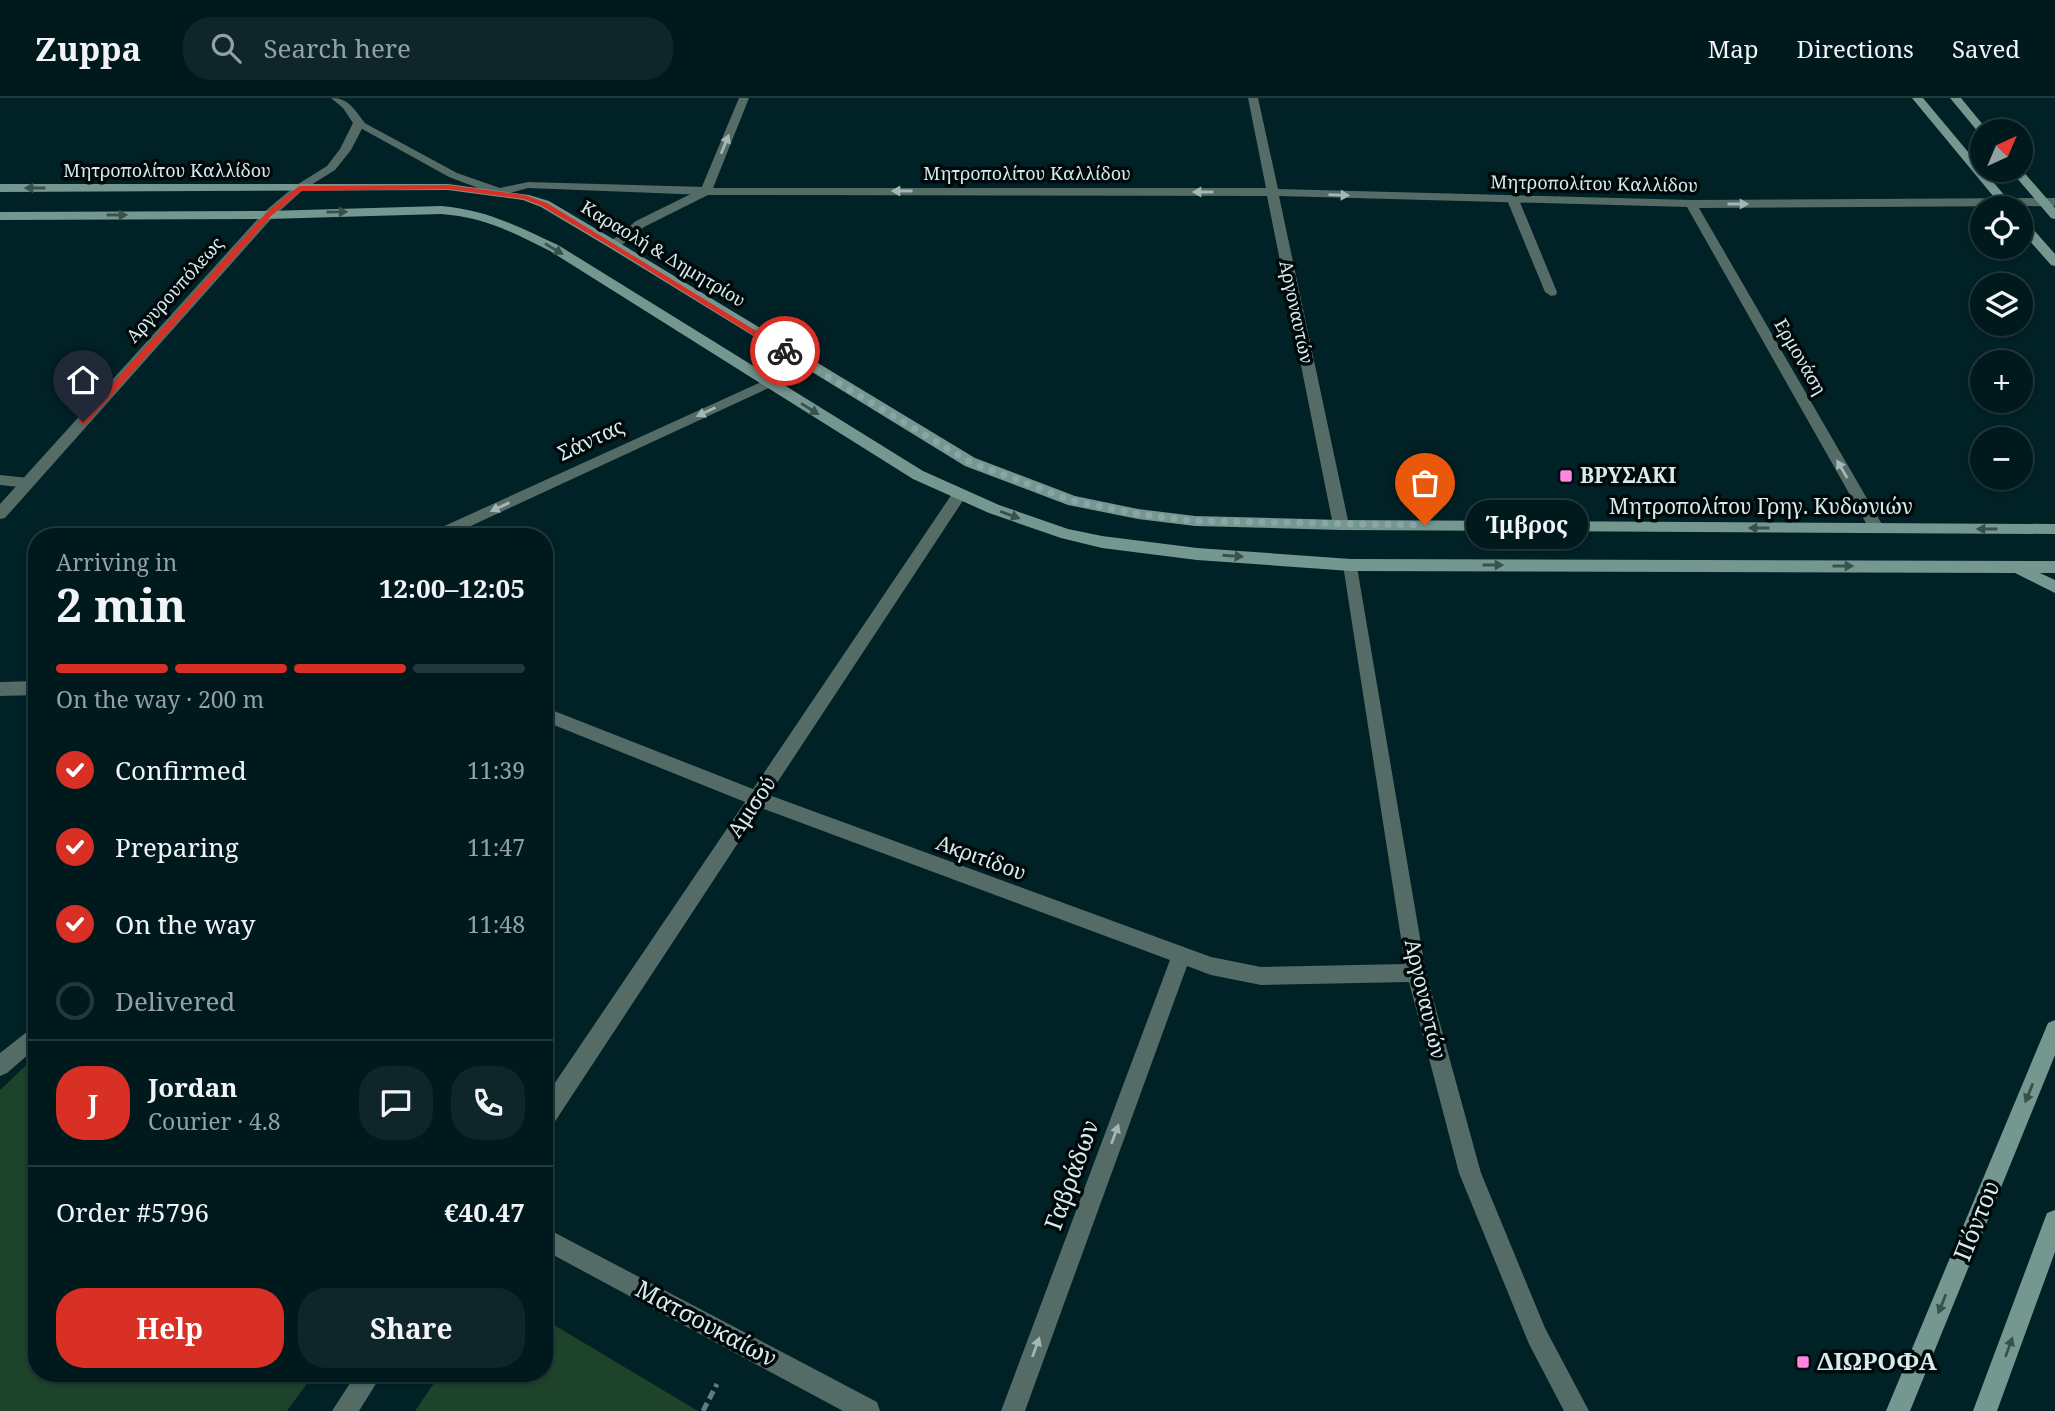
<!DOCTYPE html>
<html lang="en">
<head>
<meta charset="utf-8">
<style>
	body { margin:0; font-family:"Noto Serif",serif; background:#0e2629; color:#f1f3f6; height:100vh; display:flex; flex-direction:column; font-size:26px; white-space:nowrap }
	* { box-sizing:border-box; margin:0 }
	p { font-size:23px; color:#95a0a3 }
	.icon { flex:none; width:38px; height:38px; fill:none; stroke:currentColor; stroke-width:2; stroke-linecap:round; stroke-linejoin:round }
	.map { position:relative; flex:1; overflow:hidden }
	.details { position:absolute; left:28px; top:430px; width:525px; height:854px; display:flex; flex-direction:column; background:#00191c; border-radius:28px; box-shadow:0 2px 5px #0004,0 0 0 2px #22383b }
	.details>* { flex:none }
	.needle { width:46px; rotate:44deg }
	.controls { position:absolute; left:1970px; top:21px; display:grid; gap:14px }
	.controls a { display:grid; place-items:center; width:63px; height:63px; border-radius:50%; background:#00191c; box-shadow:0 2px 5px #0004,0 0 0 2px #22383b; font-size:35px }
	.pin { position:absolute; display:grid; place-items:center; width:60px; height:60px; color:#fff; margin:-72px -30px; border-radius:50% 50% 50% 0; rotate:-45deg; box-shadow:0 0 7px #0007 }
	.pin .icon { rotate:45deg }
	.courier { position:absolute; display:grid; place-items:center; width:70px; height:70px; margin:-35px; border:5px solid #d93025; border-radius:50%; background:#fff; color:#222; box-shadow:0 2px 9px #0007 }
	.bubble { position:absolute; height:49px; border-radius:24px; background:#00191c; box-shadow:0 2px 5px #0004,0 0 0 2px #22383b; font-size:23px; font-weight:700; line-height:49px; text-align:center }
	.head em { font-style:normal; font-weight:700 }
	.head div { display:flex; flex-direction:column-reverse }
	.head { display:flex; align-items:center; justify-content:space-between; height:119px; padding:0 28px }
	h1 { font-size:46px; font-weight:700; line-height:52px }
	.bar { display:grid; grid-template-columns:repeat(4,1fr); gap:10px 7px; align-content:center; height:84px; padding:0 28px }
	.bar i { height:9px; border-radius:5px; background:#22383b }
	.bar .current { background:#d93025 }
	.bar p { grid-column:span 4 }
	.line { display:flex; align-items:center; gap:18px; padding:0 28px; border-top:2px solid #22383b }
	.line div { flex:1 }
	.round { display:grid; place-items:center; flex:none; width:74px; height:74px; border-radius:28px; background:#0e2629 }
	ol { padding:0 28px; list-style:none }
	li { display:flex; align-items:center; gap:21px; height:77px }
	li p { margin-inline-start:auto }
	li .icon { padding:7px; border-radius:50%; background:#d93025; color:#fff; stroke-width:4 }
	li:last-child { color:#95a0a3 }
	li i { width:38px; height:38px; border:4px solid #22383b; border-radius:50% }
	.primary-button { display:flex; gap:14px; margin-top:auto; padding:14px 28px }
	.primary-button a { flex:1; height:80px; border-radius:28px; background:#d93025; color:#fff; font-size:28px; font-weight:700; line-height:80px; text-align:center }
	.primary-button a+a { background:#0e2629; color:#f1f3f6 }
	header { display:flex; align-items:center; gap:42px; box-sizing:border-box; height:98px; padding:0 35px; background:#00191c; border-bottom:2px solid #22383b }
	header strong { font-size:33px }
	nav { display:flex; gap:38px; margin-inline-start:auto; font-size:24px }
	.search { width:490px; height:63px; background:#0e2629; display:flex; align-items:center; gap:18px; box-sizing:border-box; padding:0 24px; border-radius:28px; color:#95a0a3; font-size:26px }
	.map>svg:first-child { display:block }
	.green { fill:#1d432b }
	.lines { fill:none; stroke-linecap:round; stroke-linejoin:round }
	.path { stroke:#5f7a7e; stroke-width:5; stroke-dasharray:9 4.5; stroke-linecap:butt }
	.pedestrian { fill:#546b66; fill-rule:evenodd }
	.minor { fill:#546b66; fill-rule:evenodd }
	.tertiary { fill:#546b66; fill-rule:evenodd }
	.secondary { fill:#749890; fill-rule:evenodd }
	.oneway { fill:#a3b7b6 }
	.oneway2 { fill:#3a504d }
	.route { fill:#d93025 }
	.done { stroke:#8ca4a7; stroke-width:7; stroke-dasharray:0 12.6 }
	.poi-dot { fill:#fe86e0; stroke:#00090a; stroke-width:2.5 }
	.labels { text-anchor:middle; stroke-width:7; stroke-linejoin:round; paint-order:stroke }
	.far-street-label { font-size:18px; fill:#d7eaec; stroke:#00090a }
	.street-label { font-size:21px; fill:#d7eaec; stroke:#00090a }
	.poi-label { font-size:21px; font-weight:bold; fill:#d7eaec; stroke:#00090a; text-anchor:start }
	.near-street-label { font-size:24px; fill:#d7eaec; stroke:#00090a }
	.near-poi-label { font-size:24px; font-weight:bold; fill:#d7eaec; stroke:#00090a; text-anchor:start }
</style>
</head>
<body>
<header>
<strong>Zuppa</strong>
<div class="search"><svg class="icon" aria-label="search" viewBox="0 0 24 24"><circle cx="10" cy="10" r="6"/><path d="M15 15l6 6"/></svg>Search here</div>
<nav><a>Map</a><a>Directions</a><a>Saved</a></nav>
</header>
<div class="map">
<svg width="2055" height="1313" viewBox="0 0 2055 1313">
	<rect width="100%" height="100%" fill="#002126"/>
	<!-- green -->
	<path class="green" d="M 37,957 L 37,1276 L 314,1276 L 287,1313 L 0,1313 L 0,992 Z
		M 544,1221 L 698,1313 L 415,1313 L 440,1276 L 544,1276 Z"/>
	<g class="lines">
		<!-- path -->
		<path class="path" d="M 703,1313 L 717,1286"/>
		<!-- pedestrian -->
		<path class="pedestrian" d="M 359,22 L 457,75 L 500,90 L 528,84 L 706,89 L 712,93 L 706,97 L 528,90 L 499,98 L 449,79 L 355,27 L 353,25 Z
			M 1513,98 L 1519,102 L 1557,194 L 1556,197 L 1551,198 L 1545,194 L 1507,102 Z"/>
		<!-- minor -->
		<path class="minor" d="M 739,0 L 749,0 L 713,90 L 1266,90 L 1248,0 L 1258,0 L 1278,91 L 1691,102 L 2055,100 L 2055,108 L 1699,110 L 1884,430 L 1876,435 L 1871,434 L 1687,109 L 1279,98 L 1349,427 L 1341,432 L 1333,427 L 1267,98 L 708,97 L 644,129 L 618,150 L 610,150 L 610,144 L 636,123 L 701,91 Z
			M 768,281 L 773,282 L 773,288 L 447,439 L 426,439 L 429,435 Z
			M 0,377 L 29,380 L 36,385 L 29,390 L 0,387 Z
			M 959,392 L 964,393 L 966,397 L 964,401 L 769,697 L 1211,859 L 1261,869 L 1405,866 L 1343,467 L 1351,461 L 1356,463 L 1426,875 L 1481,1075 L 1545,1230 L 1589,1313 L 1564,1313 L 1529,1246 L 1459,1075 L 1409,884 L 1261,887 L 1211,877 L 1187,868 L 1025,1313 L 1001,1313 L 1170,862 L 761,710 L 552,1028 L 544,1031 L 544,1001 L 745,704 L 544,623 L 544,609 L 753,691 L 954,393 Z
			M 37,583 L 37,597 L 0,598 L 0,584 Z
			M 37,926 L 37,949 L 7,975 L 0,978 L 0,955 Z
			M 544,1129 L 877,1304 L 880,1313 L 843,1313 L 544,1152 Z
			M 356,1276 L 382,1276 L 359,1313 L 332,1313 Z"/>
		<!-- tertiary -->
		<path class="tertiary" d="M 331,0 C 349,0 354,11 365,25 L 351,52 L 335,72 L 303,92 L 272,120 L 5,420 L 0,421 L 0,406 L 264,114 L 295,88 L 327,68 L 340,51 L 353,25 L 343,10 Z"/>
		<!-- secondary -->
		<path class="secondary" d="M 1912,0 L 1923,0 L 2015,110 L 2003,110 Z
			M 1950,0 L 1961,0 L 1988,33 L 1979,35 Z
			M 2021,71 L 2055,110 L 2055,121 L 2051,120 L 2010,72 Z
			M 0,86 L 448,86 L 529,97 L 549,103 L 618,144 L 975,360 L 1075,398 L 1138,411 L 1195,418 L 1341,422 L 2055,426 L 2055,436 L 1341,432 L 1195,428 L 1138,421 L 1068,407 L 965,368 L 610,150 L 541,109 L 523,102 L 448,92 L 0,94 Z
			M 441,108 C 487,112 517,128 558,147 L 923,373 L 999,407 L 1068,431 L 1102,438 L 1197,450 L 1351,461 L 2055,463 L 2055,475 L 2040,475 L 2055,482 L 2055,495 L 2015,475 L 1351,473 L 1197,462 L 1102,450 L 1061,440 L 989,415 L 913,381 L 550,153 C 512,134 484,119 441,116 L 268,121 L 0,122 L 0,114 L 268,113 Z
			M 2021,121 L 2025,122 L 2055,156 L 2055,168 L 2051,167 L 2021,133 Z
			M 2055,922 L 2055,957 L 1910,1313 L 1886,1313 L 2048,925 Z
			M 2055,1112 L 2055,1154 L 1997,1313 L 1973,1313 L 2044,1123 L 2047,1115 Z"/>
	</g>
	<!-- one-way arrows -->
	<defs><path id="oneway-solid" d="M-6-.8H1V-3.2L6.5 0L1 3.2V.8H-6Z" transform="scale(1.75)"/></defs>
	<g class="oneway">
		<use href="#oneway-solid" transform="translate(725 46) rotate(-68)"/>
		<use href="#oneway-solid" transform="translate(902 93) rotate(-180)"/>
		<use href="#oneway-solid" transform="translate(1203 94) rotate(-180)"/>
		<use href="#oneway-solid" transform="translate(1339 97) rotate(2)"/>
		<use href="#oneway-solid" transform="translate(1738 106)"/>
		<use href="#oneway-solid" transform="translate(706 314) rotate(155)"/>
		<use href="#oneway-solid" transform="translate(1842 371) rotate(-120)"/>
		<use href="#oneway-solid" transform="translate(500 409) rotate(155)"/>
		<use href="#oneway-solid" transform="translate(1115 1036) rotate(-70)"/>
		<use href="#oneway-solid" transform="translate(1036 1249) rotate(-70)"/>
	</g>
	<g class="oneway2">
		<use href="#oneway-solid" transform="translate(35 90) rotate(-180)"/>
		<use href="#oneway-solid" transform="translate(337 114) rotate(-1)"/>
		<use href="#oneway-solid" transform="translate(117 117)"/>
		<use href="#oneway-solid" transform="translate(554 151) rotate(31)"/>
		<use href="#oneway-solid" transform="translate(810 311) rotate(32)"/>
		<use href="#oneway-solid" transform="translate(1010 417) rotate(20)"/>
		<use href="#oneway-solid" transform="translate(1759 430) rotate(-180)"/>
		<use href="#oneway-solid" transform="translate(1987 431) rotate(-180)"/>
		<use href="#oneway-solid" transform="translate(1233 458) rotate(4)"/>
		<use href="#oneway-solid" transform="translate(1493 467)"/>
		<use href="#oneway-solid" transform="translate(1843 468)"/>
		<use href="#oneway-solid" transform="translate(2029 995) rotate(112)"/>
		<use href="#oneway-solid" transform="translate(1942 1206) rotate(112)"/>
		<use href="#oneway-solid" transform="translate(2009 1249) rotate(-70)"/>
	</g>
	<!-- route -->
	<path class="route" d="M 448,87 L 525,97 L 547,105 L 789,253 L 782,255 L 611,149 L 542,108 L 524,101 L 448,91 L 301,93 L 271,118 L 86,326 L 80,326 L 80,322 L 266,115 L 299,88 Z"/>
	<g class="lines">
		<!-- done -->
		<path class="done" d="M 785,253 L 970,364 L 1073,403 L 1138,416 L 1195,423 L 1425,427"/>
	</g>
	<!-- markers -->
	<g class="poi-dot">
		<rect x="1559" y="371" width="14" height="14" rx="3.5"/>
		<rect x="1796" y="1257" width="14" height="14" rx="3.5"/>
	</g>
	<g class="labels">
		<!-- far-street labels -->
		<g class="far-street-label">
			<text x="167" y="79">Μητροπολίτου Καλλίδου</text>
			<text x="1027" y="82">Μητροπολίτου Καλλίδου</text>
			<text transform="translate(1594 86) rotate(1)" y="6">Μητροπολίτου Καλλίδου</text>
			<text transform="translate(663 156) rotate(31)" y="6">Καραολή &amp; Δημητρίου</text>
			<text transform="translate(175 192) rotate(-48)" y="6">Αργυρουπόλεως</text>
			<text transform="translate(1296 214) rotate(78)" y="6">Αργοναυτών</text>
			<text transform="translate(1800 259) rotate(60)" y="6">Ερμονάση</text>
		</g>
		<!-- street labels -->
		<g class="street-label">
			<text transform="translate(591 342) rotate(-25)" y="7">Σάντας</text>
			<text x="1761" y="416">Μητροπολίτου Γρηγ. Κυδωνιών</text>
			<text transform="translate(752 709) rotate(-56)" y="7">Αμισού</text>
			<text transform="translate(981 760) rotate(20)" y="7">Ακριτίδου</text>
			<text transform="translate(1425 901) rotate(77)" y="7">Αργοναυτών</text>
		</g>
		<!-- poi labels -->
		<g class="poi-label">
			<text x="1580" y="385">ΒΡΥΣΑΚΙ</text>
		</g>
		<!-- near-street labels -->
		<g class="near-street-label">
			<text transform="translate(1072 1077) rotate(-70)" y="8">Γαβράδων</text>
			<text transform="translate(1977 1123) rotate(-68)" y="8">Πόντου</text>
			<text transform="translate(706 1226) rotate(28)" y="8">Ματσουκαίων</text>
		</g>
		<!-- near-poi labels -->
		<g class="near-poi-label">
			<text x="1817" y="1272">ΔΙΩΡΟΦΑ</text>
		</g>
	</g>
</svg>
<div class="controls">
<a><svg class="needle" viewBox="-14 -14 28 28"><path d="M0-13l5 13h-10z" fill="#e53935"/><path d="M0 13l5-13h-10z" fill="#95a0a3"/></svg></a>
<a><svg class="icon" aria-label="locate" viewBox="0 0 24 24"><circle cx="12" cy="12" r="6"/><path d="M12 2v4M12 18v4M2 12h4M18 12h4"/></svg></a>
<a><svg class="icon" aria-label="layers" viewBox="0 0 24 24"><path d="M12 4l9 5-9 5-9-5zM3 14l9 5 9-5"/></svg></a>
<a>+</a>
<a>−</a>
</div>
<div class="pin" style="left:1425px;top:427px;background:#ea580c"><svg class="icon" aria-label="bag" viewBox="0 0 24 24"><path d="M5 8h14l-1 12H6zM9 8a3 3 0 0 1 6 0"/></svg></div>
<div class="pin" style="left:83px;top:324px;background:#1f2937"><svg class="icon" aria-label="home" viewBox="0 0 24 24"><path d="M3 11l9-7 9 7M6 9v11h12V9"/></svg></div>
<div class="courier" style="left:785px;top:253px"><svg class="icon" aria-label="bike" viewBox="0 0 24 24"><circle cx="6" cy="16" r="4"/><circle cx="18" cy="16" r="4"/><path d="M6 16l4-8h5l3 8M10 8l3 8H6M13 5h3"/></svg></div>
<div class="bubble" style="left:1466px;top:402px;width:122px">Ίμβρος</div>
<section class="details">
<div class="head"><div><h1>2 min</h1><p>Arriving in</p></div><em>12:00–12:05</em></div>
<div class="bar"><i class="current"></i><i class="current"></i><i class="current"></i><i></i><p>On the way · 200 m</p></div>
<ol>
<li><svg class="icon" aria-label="check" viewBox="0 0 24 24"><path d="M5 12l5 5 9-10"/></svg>Confirmed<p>11:39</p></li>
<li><svg class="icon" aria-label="check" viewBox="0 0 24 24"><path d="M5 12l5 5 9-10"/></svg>Preparing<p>11:47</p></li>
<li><svg class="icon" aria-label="check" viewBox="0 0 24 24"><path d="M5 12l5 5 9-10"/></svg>On the way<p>11:48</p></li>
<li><i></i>Delivered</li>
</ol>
<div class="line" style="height:126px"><b class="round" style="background:#d93025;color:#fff">J</b><div><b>Jordan</b><p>Courier · 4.8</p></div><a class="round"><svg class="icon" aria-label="chat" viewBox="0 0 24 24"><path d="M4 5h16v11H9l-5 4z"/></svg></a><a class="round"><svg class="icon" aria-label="phone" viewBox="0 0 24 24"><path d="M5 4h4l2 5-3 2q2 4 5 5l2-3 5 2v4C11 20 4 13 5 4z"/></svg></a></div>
<div class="line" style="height:91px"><div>Order #5796</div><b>€40.47</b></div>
<div class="primary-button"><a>Help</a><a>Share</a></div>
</section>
</div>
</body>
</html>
